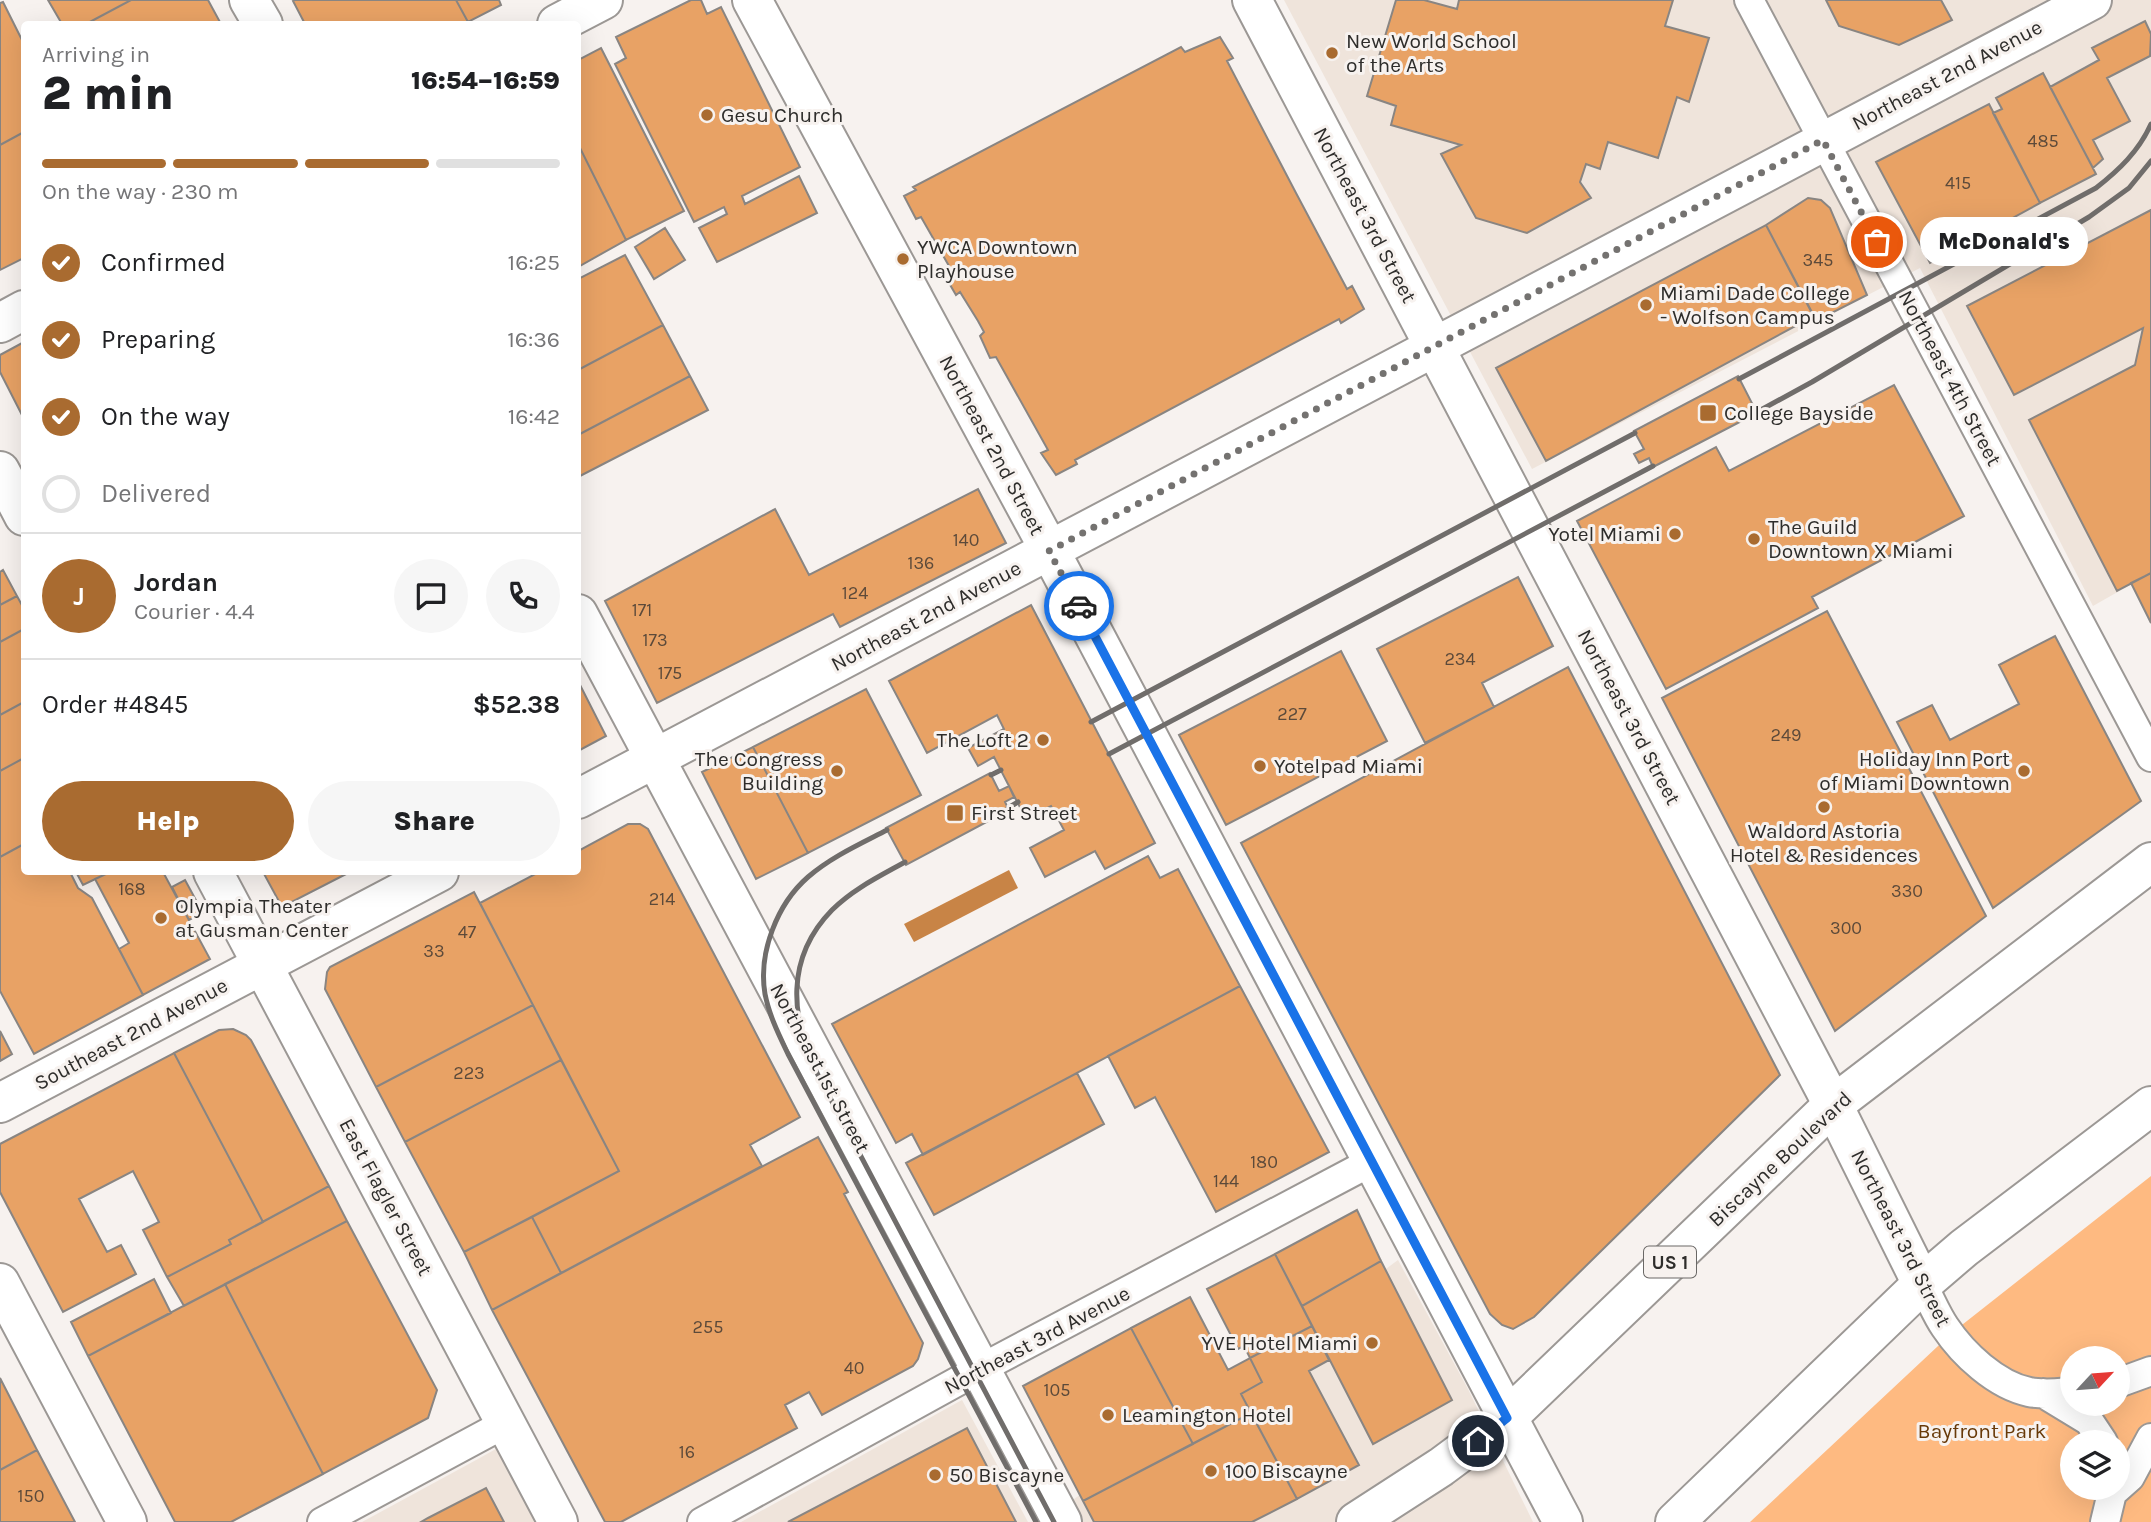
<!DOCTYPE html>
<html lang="en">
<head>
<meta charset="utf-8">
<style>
	body { margin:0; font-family:Karla,sans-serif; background:#f6f6f6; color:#202124; height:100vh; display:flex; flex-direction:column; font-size:26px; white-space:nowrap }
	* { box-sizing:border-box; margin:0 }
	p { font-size:23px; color:#757577 }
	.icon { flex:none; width:38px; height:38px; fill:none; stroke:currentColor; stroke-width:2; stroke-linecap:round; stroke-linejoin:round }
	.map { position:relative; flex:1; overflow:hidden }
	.drawer { position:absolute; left:21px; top:21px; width:560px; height:854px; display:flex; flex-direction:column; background:#fff; border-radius:7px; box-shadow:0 7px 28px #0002 }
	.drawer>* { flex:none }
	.needle { width:46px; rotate:64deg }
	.buttons { position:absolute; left:2060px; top:1346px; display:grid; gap:14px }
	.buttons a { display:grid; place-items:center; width:70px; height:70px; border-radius:50%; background:#fff; box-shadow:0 7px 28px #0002; font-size:35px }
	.pin { position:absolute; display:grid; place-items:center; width:60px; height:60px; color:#fff; margin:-30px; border:4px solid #fff; border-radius:50%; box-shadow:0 2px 7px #0007 }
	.courier { position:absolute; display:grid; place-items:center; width:70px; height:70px; margin:-35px; border:5px solid #1a73e8; border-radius:50%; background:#fff; color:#222; box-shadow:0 2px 9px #0007 }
	.bubble { position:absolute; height:49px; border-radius:24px; background:#fff; box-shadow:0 7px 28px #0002; font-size:23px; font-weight:800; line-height:49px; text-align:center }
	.summary em { font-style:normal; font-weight:800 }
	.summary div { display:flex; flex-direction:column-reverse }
	.summary { display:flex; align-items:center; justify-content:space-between; height:119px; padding:0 21px }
	h1 { font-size:46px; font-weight:800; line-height:52px }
	.bar { display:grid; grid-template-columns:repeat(4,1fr); gap:10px 7px; align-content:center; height:84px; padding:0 21px }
	.bar i { height:9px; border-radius:5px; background:#e0e0e0 }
	.bar .on { background:#a96b30 }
	.bar p { grid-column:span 4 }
	.line { display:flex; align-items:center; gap:18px; padding:0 21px; border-top:2px solid #e0e0e0 }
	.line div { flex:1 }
	.round { display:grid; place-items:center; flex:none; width:74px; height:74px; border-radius:37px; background:#f6f6f6 }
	ol { padding:0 21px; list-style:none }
	li { display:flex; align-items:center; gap:21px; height:77px }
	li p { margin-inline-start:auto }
	li .icon { padding:7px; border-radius:50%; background:#a96b30; color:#fff; stroke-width:4 }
	li:last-child { color:#757577 }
	li i { width:38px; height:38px; border:4px solid #e0e0e0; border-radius:50% }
	.primary-button { display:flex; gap:14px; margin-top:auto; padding:14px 21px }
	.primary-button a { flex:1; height:80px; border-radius:42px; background:#a96b30; color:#fff; font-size:28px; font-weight:800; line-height:80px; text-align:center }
	.primary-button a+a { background:#f6f6f6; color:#202124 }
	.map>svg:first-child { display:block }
	.built { fill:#efe4db }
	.green { fill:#feba81; fill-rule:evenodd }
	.water { fill:#c88446 }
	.building { fill:#e8a265; stroke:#898582; stroke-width:2 }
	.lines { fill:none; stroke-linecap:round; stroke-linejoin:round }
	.street-casing { stroke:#9c9895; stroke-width:32 }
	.secondary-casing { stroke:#9c9895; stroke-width:42 }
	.primary-casing { stroke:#9c9895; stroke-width:42 }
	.street { stroke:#fff; stroke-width:28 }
	.secondary { stroke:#fff; stroke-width:38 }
	.primary { stroke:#fff; stroke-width:38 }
	.rail { stroke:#706d6b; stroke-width:5 }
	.done { stroke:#747270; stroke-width:7; stroke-dasharray:0 12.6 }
	.route { stroke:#1a73e8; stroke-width:9 }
	.poi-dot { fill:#a96b30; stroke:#f7f2ef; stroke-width:2.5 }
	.labels { text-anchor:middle; stroke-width:6; stroke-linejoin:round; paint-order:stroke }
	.number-label { font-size:18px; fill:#5c4a3a }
	.shield { fill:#f7f2ef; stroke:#6a6866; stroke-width:2 }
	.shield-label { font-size:19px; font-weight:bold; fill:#2e2d2b }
	.poi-label { font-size:21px; fill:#2e2d2b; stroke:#f7f2ef; text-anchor:start }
	.street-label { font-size:21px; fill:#2e2d2b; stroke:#f7f2ef }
	.park-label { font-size:21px; fill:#683a09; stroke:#f7f2ef }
</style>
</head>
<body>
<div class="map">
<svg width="2151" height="1522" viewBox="0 0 2151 1522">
	<rect width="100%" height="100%" fill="#f7f2ef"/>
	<!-- built -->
	<path class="built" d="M 1284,0 L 2151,0 L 2151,573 L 2093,606 L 1920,268 L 1532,469 Z
		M 1398,1260 L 1468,1389 L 1533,1522 L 1043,1522 Z
		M 962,1400 L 1028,1522 L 741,1522 Z
		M 528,1431 L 577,1522 L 362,1522 L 478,1459 Z"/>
	<!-- green -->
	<path class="green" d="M 2151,1176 L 2151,1522 L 1750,1522 L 1953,1332 ZM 2072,1358 L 2118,1358 L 2118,1404 L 2072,1404 ZM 2072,1442 L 2118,1442 L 2118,1488 L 2072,1488 Z"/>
	<!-- water -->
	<path class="water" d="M 1009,870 L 1018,888 L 914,942 L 904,924 Z"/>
	<!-- building -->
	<path class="building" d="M 48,0 L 131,0 L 86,24 L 62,24 Z
		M 131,0 L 208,0 L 221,24 L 86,24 Z
		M 295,0 L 456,0 L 468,22 L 464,24 L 305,24 L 293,1 Z
		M 456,0 L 499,0 L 501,5 L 468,22 Z
		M 691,0 L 701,0 L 707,14 L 721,7 L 800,167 L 742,196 L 745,204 L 799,176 L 817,213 L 717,262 L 699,228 L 727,214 L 724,207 L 694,222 L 615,64 L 626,58 L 616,37 Z
		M 1396,0 L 1424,0 L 1457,9 L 1459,0 L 1673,0 L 1665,26 L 1709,38 L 1689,102 L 1677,97 L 1658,158 L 1608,142 L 1600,169 L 1586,164 L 1580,182 L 1591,198 L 1527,233 L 1476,218 L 1441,154 L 1461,145 L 1391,125 L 1396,106 L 1367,96 Z
		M 1826,0 L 1941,0 L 1952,20 L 1899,45 L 1839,26 Z
		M 3,2 L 24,44 L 24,132 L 0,145 L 0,3 Z
		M 2145,21 L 2151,34 L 2150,56 L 2107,78 L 2130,121 L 2093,140 L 2103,159 L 2093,168 L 2050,87 L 2099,60 L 2092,48 Z
		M 1220,37 L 1233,58 L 1227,61 L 1296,193 L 1347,289 L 1352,286 L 1364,309 L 1341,323 L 1339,319 L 1075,460 L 1077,464 L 1056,475 L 1041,453 L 1048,450 L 996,357 L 990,358 L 980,336 L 984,332 L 978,321 L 960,292 L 956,295 L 942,271 L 949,266 L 921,217 L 916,219 L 904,196 L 916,190 L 913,187 L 1181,47 L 1185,52 Z
		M 601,48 L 684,211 L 626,240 L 578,144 L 578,60 Z
		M 2043,73 L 2096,174 L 2040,203 L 1993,113 L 2002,109 L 1996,98 Z
		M 1989,104 L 2040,203 L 1930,263 L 1876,162 Z
		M 24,132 L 24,258 L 0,270 L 0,145 Z
		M 578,144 L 626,240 L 578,267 Z
		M 1808,198 L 1821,200 L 1830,208 L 1867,295 L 1816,321 L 1766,225 Z
		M 2151,210 L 2151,573 L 2117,591 L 2029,420 L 2135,365 L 2143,328 L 2014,395 L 1967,306 Z
		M 1766,225 L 1814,316 L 1546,461 L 1496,368 Z
		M 665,228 L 685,260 L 654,279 L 635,247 Z
		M 625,255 L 663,325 L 578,370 L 578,279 Z
		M 663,325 L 690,376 L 578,435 L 578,370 Z
		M 24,342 L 24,419 L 0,372 L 0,355 Z
		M 690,376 L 708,410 L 578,477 L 578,435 Z
		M 1738,376 L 1757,413 L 1653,467 L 1649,458 L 1639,463 L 1634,454 L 1644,449 L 1634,431 Z
		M 1894,385 L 1964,516 L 1812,597 L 1818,608 L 1666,689 L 1577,521 L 1716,447 L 1729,471 Z
		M 978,489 L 1006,543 L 840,627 L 833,614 L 657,703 L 605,601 L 775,509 L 809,575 Z
		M 3,570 L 17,596 L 0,605 L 0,572 Z
		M 2151,573 L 2151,623 L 2131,583 Z
		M 1518,577 L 1553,646 L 1482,683 L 1494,707 L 1425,743 L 1377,649 Z
		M 17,596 L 24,609 L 24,629 L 0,642 L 0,605 Z
		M 1031,605 L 1155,843 L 1105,869 L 1095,851 L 1045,877 L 1030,848 L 1064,830 L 1051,806 L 1026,819 L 994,757 L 978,766 L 968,748 L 1004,729 L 997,715 L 927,753 L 889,681 Z
		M 1827,611 L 1986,916 L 1835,1031 L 1662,698 Z
		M 24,629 L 24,702 L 0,715 L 0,642 Z
		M 2055,636 L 2141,801 L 1993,908 L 1897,722 L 1932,705 L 1950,740 L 2019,704 L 1999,665 Z
		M 1341,651 L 1387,741 L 1226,825 L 1179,735 Z
		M 1568,667 L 1780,1075 L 1534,1317 L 1513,1329 L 1502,1325 L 1490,1314 L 1241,843 Z
		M 578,681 L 606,736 L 578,751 Z
		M 866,689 L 921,795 L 808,853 L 753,747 Z
		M 24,702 L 24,758 L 0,771 L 0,715 Z
		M 753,747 L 808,853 L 756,879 L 702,772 Z
		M 24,758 L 24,844 L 0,857 L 0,771 Z
		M 990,773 L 999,791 L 1009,786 L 1014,797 L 1005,802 L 1009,810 L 906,865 L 886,828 Z
		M 628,824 L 640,824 L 648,829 L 800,1117 L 750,1145 L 762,1166 L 561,1273 L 532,1217 L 619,1171 L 480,903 L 539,872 L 578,872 L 578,851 Z
		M 24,844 L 24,872 L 70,872 L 78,888 L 92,898 L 143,995 L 34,1054 L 0,991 L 0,857 Z
		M 1148,856 L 1160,878 L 1178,869 L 1240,986 L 923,1155 L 912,1134 L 896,1143 L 832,1024 Z
		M 76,872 L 110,872 L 83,885 Z
		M 110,872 L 163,872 L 210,959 L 143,995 L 119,949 L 129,943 L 95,879 Z
		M 263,872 L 350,872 L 282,907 Z
		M 185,880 L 203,913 L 189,920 L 172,887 Z
		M 474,892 L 533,1005 L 376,1087 L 325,989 L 327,972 L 330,967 Z
		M 1240,986 L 1329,1152 L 1216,1212 L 1155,1097 L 1135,1108 L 1108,1056 Z
		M 533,1005 L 561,1060 L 405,1142 L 376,1087 Z
		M 233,1029 L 246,1035 L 251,1040 L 329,1186 L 263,1222 L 174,1053 L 219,1030 Z
		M 0,1031 L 12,1054 L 0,1061 Z
		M 174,1053 L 263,1222 L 229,1240 L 231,1244 L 167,1277 L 143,1230 L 159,1222 L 133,1171 L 79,1199 L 107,1252 L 121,1245 L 136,1274 L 63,1312 L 0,1192 L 0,1144 Z
		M 561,1060 L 619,1171 L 464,1252 L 405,1142 Z
		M 1077,1073 L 1104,1124 L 934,1215 L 906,1163 Z
		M 818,1137 L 848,1192 L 844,1194 L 923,1343 L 918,1359 L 913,1366 L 822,1415 L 809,1392 L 785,1405 L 797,1428 L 621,1522 L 605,1522 L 492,1310 Z
		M 329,1186 L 347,1221 L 184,1306 L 167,1277 L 231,1244 L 229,1240 Z
		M 1357,1210 L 1381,1261 L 1302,1306 L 1275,1254 Z
		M 532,1217 L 561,1273 L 492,1310 L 464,1252 Z
		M 347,1221 L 437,1390 L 428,1418 L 323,1474 L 225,1284 Z
		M 1275,1254 L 1312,1326 L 1250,1358 L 1244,1346 L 1238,1349 L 1207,1289 Z
		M 1381,1261 L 1452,1400 L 1373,1444 L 1302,1306 Z
		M 154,1279 L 171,1313 L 88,1356 L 71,1322 Z
		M 225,1284 L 323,1474 L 231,1522 L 175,1522 L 88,1356 Z
		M 1190,1297 L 1228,1370 L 1250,1358 L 1262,1382 L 1241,1394 L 1251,1413 L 1193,1444 L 1131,1328 Z
		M 1312,1326 L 1329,1360 L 1309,1371 L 1359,1465 L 1297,1499 L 1241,1394 L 1262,1382 L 1250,1358 Z
		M 1131,1328 L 1193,1444 L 1083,1501 L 1023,1386 Z
		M 0,1378 L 37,1450 L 0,1470 Z
		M 1251,1413 L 1297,1499 L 1252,1522 L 1094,1522 L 1083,1501 Z
		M 967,1428 L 1016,1522 L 788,1522 Z
		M 37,1450 L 75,1522 L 0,1522 L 0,1470 Z
		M 486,1488 L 504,1522 L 421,1522 L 428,1518 Z"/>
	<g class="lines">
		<defs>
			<path id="street" d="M 1749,0 L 2151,757
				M 1922,1284 C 1930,1298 1936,1314 1945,1327 C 1963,1354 1996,1385 2029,1392 C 2043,1395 2058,1393 2072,1392
				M 2118,1383 L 2151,1371
				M 2043,1393 L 2089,1421 L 2103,1442
				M 322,1522 L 506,1423
				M 702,1522 L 980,1369 L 1373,1161
				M 2105,1522 L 2112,1493 L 2130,1477 L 2151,1438"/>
			<path id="secondary" d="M 249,0 L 263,24
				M 752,0 L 1050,551 L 1563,1522
				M 1252,0 L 1833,1105 L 1922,1284
				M 557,24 L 603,0
				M 0,323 L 24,310
				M 0,471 L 24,516
				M 578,614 L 1062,1522
				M 578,799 L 2092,0
				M 213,872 L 558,1522
				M 0,1103 L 439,872
				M 0,1283 L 127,1522"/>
			<path id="primary" d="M 1356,1522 L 1441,1467 L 1507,1418 L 1833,1105 L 2151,862
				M 1675,1522 L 1922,1284 L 1964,1248 L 2151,1106"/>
		</defs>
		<!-- street casing -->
		<use href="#street" class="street-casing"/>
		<!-- secondary casing -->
		<use href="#secondary" class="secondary-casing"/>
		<!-- primary casing -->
		<use href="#primary" class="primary-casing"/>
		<!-- street -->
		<use href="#street" class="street"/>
		<!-- secondary -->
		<use href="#secondary" class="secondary"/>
		<!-- primary -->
		<use href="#primary" class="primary"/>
		<!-- rail -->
		<path class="rail" d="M 1739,379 L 2096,188 C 2119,170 2139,151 2151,124
			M 1757,412 L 1812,382 L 2089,217 L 2129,188 L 2151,161
			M 1091,722 L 1635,433
			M 1109,754 L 1653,466
			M 991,775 L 1001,770
			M 1008,808 L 1018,802
			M 887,830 C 860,844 831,857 808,877 C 777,904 758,953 765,994 C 769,1015 779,1035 788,1054 L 1036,1522
			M 905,862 C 880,876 853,889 832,910 C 785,958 790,1018 818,1075 L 1054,1522"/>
	</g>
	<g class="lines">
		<!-- done -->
		<path class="done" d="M 1079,606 L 1049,551 L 1823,140 L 1877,242"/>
		<!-- route -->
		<path class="route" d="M 1079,606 L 1507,1418 L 1478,1441"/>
	</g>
	<!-- markers -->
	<g class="poi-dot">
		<circle cx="1332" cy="53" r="7"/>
		<circle cx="707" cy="115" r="7"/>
		<circle cx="903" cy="259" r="7"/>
		<circle cx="1646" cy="305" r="7"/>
		<rect x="1699" y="404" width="18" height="18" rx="3.5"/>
		<circle cx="1675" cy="534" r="7"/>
		<circle cx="1754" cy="539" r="7"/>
		<circle cx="1043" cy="740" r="7"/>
		<circle cx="1260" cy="766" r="7"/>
		<circle cx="837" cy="771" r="7"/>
		<circle cx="2024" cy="771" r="7"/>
		<circle cx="1824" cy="807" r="7"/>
		<rect x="946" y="804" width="18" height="18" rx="3.5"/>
		<circle cx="161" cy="918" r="7"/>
		<circle cx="1372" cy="1343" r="7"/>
		<circle cx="1108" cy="1415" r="7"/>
		<circle cx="1211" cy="1471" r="7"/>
		<circle cx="935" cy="1475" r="7"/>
	</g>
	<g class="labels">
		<!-- number labels -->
		<g class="number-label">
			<text x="2043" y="147">485</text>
			<text x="1958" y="189">415</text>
			<text x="1818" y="266">345</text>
			<text x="966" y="546">140</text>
			<text x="921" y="569">136</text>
			<text x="855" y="599">124</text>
			<text x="642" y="616">171</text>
			<text x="655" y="646">173</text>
			<text x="1460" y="665">234</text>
			<text x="670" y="679">175</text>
			<text x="1292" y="720">227</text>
			<text x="1786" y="741">249</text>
			<text x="132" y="895">168</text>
			<text x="1907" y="897">330</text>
			<text x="662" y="905">214</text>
			<text x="1846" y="934">300</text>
			<text x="467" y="938">47</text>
			<text x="434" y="957">33</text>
			<text x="469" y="1079">223</text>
			<text x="1264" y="1168">180</text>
			<text x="1226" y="1187">144</text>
			<text x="708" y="1333">255</text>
			<text x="854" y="1374">40</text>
			<text x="1057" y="1396">105</text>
			<text x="687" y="1458">16</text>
			<text x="31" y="1502">150</text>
		</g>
		<!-- shield labels -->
		<rect class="shield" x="1644" y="1246.5" width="52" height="31" rx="5"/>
		<g class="shield-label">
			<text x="1670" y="1269">US 1</text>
		</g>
		<!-- poi labels -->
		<g class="poi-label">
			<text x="1346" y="48">New World School<tspan x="1346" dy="24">of the Arts</tspan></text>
			<text x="721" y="122">Gesu Church</text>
			<text x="917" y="254">YWCA Downtown<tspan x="917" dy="24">Playhouse</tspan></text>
			<text x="1660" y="300">Miami Dade College<tspan x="1660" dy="24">- Wolfson Campus</tspan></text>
			<text x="1724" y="420">College Bayside</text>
			<text x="1768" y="534">The Guild<tspan x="1768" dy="24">Downtown X Miami</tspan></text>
			<text x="1661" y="541" text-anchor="end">Yotel Miami</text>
			<text x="1029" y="747" text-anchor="end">The Loft 2</text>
			<text x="823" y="766" text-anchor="end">The Congress<tspan x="823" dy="24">Building</tspan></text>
			<text x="2010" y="766" text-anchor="end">Holiday Inn Port<tspan x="2010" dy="24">of Miami Downtown</tspan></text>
			<text x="1274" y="773">Yotelpad Miami</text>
			<text x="971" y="820">First Street</text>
			<text x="1824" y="838" text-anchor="middle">Waldord Astoria<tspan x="1824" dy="24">Hotel &amp; Residences</tspan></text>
			<text x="175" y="913">Olympia Theater<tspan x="175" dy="24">at Gusman Center</tspan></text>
			<text x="1358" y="1350" text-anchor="end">YVE Hotel Miami</text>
			<text x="1122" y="1422">Leamington Hotel</text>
			<text x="1225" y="1478">100 Biscayne</text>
			<text x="949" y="1482">50 Biscayne</text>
		</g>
		<!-- street labels -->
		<g class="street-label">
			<text transform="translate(1947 75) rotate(-28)" y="7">Northeast 2nd Avenue</text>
			<text transform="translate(1365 215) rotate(62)" y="7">Northeast 3rd Street</text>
			<text transform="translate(1950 378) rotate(62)" y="7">Northeast 4th Street</text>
			<text transform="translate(992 445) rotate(62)" y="7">Northeast 2nd Street</text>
			<text transform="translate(926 616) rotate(-28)" y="7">Northeast 2nd Avenue</text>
			<text transform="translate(1629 717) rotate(62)" y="7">Northeast 3rd Street</text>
			<text transform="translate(131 1034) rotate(-28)" y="7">Southeast 2nd Avenue</text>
			<text transform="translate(820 1068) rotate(62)" y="7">Northeast 1st Street</text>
			<text transform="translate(1780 1159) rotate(-43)" y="7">Biscayne Boulevard</text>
			<text transform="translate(386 1197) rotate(62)" y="7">East Flagler Street</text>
			<text transform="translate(1901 1238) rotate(63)" y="7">Northeast 3rd Street</text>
			<text transform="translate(1037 1340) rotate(-28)" y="7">Northeast 3rd Avenue</text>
		</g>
		<!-- park labels -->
		<g class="park-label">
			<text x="1982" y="1438">Bayfront Park</text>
		</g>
	</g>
</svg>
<div class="buttons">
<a><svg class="needle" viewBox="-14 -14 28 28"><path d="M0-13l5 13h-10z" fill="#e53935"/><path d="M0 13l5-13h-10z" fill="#757577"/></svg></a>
<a><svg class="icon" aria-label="layers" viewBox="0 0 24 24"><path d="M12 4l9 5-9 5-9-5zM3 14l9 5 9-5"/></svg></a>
</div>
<div class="pin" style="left:1877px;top:242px;background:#ea580c"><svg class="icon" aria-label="bag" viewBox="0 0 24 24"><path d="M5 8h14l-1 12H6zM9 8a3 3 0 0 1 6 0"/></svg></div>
<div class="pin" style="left:1478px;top:1441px;background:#1f2937"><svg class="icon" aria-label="home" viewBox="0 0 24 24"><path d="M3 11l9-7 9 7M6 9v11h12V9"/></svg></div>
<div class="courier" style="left:1079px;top:606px"><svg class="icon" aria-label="car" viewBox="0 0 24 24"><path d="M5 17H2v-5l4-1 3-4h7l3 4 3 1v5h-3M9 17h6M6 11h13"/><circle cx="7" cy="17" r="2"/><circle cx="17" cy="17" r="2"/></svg></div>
<div class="bubble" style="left:1920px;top:217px;width:168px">McDonald's</div>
<section class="drawer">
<div class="summary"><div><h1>2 min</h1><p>Arriving in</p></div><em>16:54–16:59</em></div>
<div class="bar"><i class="on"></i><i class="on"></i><i class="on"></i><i></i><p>On the way · 230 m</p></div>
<ol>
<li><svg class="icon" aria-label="check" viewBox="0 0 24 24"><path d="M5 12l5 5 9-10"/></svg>Confirmed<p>16:25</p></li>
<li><svg class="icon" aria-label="check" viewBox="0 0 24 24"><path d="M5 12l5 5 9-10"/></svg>Preparing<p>16:36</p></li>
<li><svg class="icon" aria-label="check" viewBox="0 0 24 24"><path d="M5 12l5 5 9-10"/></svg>On the way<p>16:42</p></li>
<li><i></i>Delivered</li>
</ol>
<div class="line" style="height:126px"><b class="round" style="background:#a96b30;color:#fff">J</b><div><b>Jordan</b><p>Courier · 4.4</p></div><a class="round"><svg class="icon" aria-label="chat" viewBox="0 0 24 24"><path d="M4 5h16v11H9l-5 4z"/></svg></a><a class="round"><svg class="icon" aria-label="phone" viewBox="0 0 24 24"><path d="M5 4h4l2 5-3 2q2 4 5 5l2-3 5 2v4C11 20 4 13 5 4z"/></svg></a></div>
<div class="line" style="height:91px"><div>Order #4845</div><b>$52.38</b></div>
<div class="primary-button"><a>Help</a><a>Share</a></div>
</section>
</div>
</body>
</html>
